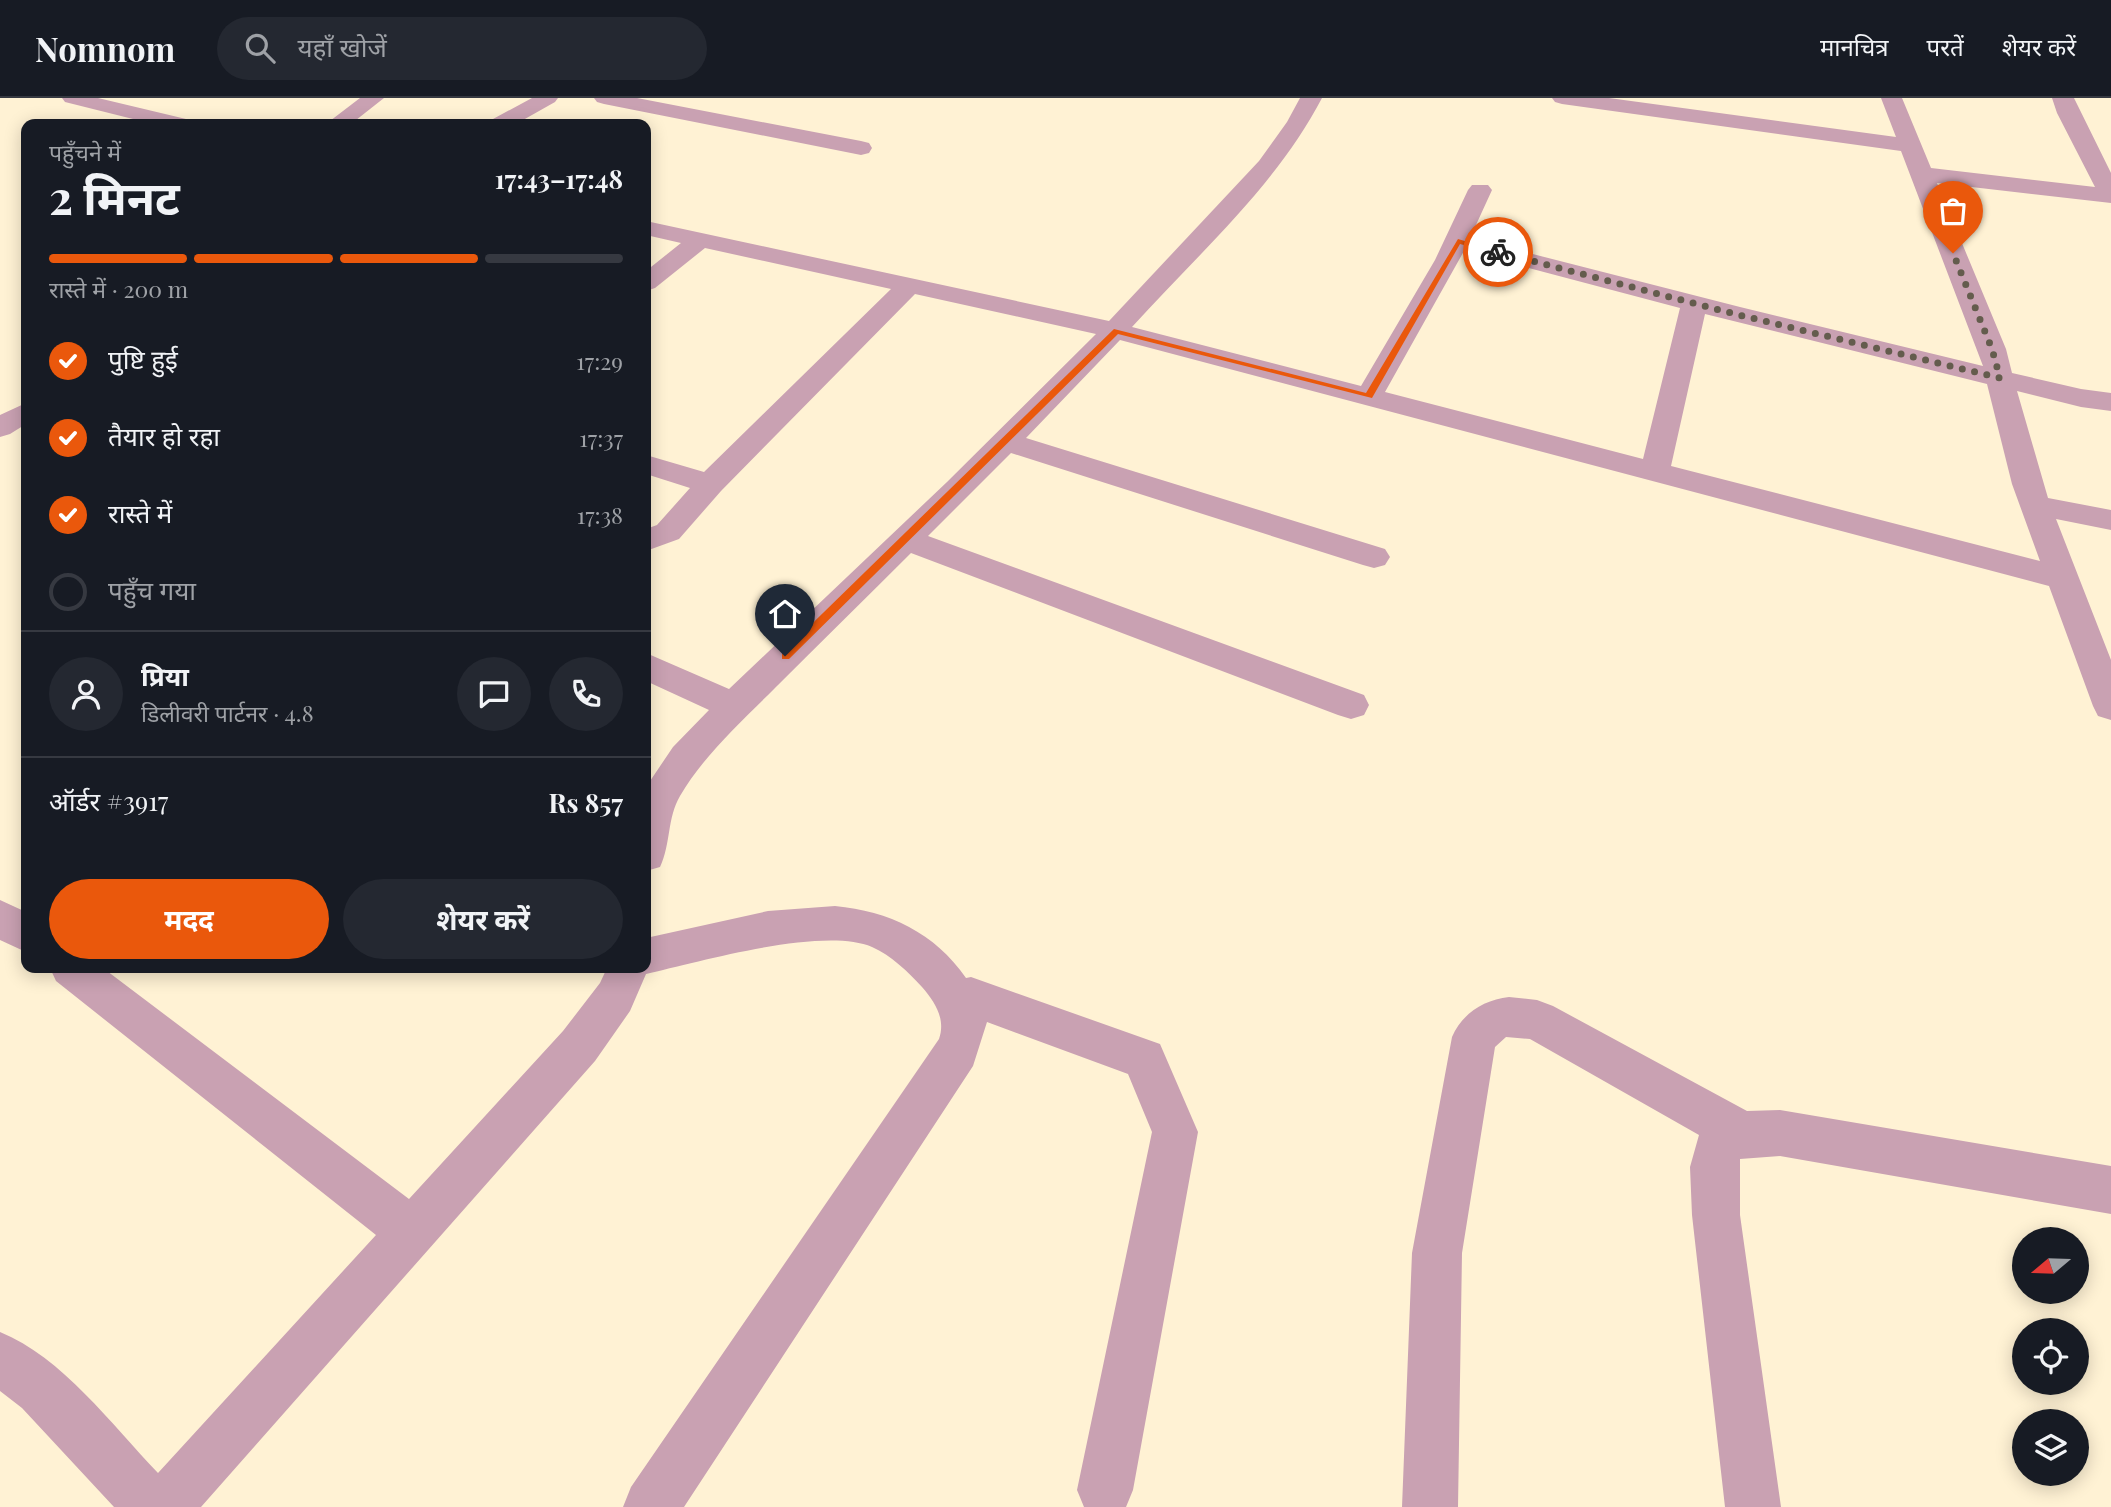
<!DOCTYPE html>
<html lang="hi">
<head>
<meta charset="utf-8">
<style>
	body { margin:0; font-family:"Playfair Display","Noto Sans Devanagari",serif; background:#242831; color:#f1f3f6; height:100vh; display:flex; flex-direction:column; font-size:26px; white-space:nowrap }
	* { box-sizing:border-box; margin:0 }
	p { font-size:23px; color:#9ea1a6 }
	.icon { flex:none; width:38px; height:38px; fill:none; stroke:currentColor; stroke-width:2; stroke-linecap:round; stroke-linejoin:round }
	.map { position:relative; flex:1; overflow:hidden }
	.sheet { position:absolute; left:21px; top:21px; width:630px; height:854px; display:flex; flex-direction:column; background:#171b24; border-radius:14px; box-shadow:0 4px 18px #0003 }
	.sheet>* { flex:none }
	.needle { width:46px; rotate:251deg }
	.fabs { position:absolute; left:2012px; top:1129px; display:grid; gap:14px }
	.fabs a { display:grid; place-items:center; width:77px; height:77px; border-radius:50%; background:#171b24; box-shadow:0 4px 18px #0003; font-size:35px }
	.pin { position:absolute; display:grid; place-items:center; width:60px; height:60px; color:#fff; margin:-72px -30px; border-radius:50% 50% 50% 0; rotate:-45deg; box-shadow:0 0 7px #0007 }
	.pin .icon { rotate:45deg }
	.courier { position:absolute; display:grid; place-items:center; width:70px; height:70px; margin:-35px; border:5px solid #ea580c; border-radius:50%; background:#fff; color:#222; box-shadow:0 2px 9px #0007 }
	.headline em { font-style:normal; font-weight:700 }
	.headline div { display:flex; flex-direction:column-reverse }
	.headline { display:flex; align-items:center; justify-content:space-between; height:119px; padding:0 28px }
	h1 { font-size:46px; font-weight:700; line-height:52px }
	.bar { display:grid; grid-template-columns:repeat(4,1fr); gap:10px 7px; align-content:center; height:84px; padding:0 28px }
	.bar i { height:9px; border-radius:5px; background:#363941 }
	.bar .on { background:#ea580c }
	.bar p { grid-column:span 4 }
	.line { display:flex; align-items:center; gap:18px; padding:0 28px; border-top:2px solid #363941 }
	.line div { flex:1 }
	.round { display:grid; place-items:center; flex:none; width:74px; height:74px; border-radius:37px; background:#242831 }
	ol { padding:0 28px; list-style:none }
	li { display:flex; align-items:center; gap:21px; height:77px }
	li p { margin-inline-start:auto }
	li .icon { padding:7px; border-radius:50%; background:#ea580c; color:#fff; stroke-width:4 }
	li:last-child { color:#9ea1a6 }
	li i { width:38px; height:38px; border:4px solid #363941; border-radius:50% }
	.cta { display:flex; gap:14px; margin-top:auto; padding:14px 28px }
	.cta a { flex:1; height:80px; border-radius:42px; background:#ea580c; color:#fff; font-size:28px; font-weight:700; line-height:80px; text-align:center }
	.cta a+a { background:#242831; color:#f1f3f6 }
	header { display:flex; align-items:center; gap:42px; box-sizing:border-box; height:98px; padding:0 35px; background:#171b24; border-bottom:2px solid #363941 }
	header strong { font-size:33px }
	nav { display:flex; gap:38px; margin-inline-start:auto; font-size:24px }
	.search { width:490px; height:63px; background:#242831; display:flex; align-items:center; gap:18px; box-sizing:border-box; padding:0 24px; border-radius:38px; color:#9ea1a6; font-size:26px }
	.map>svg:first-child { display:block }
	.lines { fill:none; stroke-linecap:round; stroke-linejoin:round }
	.street { fill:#c9a1b2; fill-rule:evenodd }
	.route { fill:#ea580c }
	.done { stroke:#645c4d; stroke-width:7; stroke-dasharray:0 12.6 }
</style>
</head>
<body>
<header>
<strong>Nomnom</strong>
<div class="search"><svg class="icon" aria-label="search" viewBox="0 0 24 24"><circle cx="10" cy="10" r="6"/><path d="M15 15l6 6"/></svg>यहाँ खोजें</div>
<nav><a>मानचित्र</a><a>परतें</a><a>शेयर करें</a></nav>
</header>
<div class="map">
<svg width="2111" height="1409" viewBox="0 0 2111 1409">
	<rect width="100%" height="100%" fill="#fff2d4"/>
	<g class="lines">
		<!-- street -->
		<path class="street" d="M 62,0 L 98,0 L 186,21 L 189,26 L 153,26 L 65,4 Z
			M 360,0 L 384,0 L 351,26 L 326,26 Z
			M 532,0 L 558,0 L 555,4 L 516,26 L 490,26 L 493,21 Z
			M 594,0 L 637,0 L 861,43 L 869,45 L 872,50 L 869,55 L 861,57 L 604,6 L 597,4 Z
			M 1300,0 L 1322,0 C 1276,88 1198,156 1132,229 L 1361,288 L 1435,162 L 1468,92 L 1472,87 L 1488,87 L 1492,92 L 1470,140 L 1740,209 L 1983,268 L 1901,53 L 1562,6 L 1555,4 L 1552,0 L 1609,0 L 1896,39 L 1881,0 L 1902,0 L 1931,70 L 2095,89 L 2057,15 L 2052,0 L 2074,0 L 2111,75 L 2111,105 L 1937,85 L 2006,251 L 2012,275 L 2081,291 L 2111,295 L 2111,313 L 2081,309 L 2017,293 L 2048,400 L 2111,412 L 2111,432 L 2056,421 L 2111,562 L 2111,622 L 2098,618 L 2093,608 L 2049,488 L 1120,242 L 1026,340 L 1385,451 L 1390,459 L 1385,467 L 1374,470 L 1363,467 L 1011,355 L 928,438 L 1364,597 L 1369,607 L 1364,617 L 1351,621 L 1338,617 L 911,455 C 866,500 820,545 775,590 C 742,623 704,657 680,698 C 667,720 671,746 660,769 L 646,773 L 646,689 L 673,649 L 709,612 L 646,583 L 646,555 L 729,591 L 947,384 L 1096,236 L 915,196 L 721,393 L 679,441 L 646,453 L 646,431 L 657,427 L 690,390 L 646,376 L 646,357 L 704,374 L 891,191 L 705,150 L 655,190 L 646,193 L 646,173 L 681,145 L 646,137 L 646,123 L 1109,223 L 1259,63 L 1287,24 ZM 1464,153 L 1680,210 L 1643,361 L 1385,294 ZM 1705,216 L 1987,286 L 2012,386 L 2040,463 L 1671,368 Z
			M 26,305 L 26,326 L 10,336 L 0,339 L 0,317 Z
			M 0,802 L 26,814 L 26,854 L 0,842 Z
			M 835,808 C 889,813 935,835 966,880 L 971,879 L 1160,946 L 1198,1034 L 1133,1392 L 1126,1409 L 1084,1409 L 1077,1392 L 1152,1034 L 1128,976 L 987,924 L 973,968 L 684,1409 L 623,1409 L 631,1389 L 939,941 C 946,921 935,904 922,889 C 908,874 891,857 872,849 C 823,828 699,864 646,876 L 630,913 L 595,963 L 201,1409 L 114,1409 L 22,1310 L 0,1293 L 0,1234 C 62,1259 112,1327 158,1375 L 376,1137 L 56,883 L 50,870 L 103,870 L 409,1101 L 563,933 L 600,885 L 607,870 L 646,870 L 646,840 L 768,813 Z
			M 1509,899 L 1537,902 L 1553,908 L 1747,1013 L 1780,1012 L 2111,1068 L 2111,1116 L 1780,1058 L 1740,1061 L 1740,1117 L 1781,1409 L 1725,1409 L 1692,1117 L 1690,1069 L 1699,1037 L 1530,941 L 1506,939 L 1495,949 L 1462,1155 L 1458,1409 L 1402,1409 L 1412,1155 L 1452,939 C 1462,916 1483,902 1509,899 Z"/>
	</g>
	<!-- route -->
	<path class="route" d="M 1458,141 L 1501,154 L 1498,156 L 1460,146 L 1372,300 L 1118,236 L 789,561 L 782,561 L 782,555 L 1114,231 L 1366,295 Z"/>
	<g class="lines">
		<!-- done -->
		<path class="done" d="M 1498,154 L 1735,216 L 2000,280 L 1992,251 L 1953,155"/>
	</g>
</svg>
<div class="fabs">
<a><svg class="needle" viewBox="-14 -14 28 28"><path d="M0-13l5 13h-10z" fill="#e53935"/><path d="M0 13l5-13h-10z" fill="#9ea1a6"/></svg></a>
<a><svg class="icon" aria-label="locate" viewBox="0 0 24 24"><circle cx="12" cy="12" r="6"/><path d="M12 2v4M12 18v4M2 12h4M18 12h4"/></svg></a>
<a><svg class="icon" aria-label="layers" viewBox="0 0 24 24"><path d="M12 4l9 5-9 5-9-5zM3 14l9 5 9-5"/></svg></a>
</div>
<div class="pin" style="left:1953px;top:155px;background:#ea580c"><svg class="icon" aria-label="bag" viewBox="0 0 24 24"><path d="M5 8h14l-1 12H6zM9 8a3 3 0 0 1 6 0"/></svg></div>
<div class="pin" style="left:785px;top:558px;background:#1f2937"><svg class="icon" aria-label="home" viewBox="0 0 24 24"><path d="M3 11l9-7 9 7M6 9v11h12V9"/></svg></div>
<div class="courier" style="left:1498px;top:154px"><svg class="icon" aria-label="bike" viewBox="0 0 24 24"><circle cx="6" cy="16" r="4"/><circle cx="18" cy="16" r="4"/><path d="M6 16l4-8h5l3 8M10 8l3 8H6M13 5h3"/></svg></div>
<section class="sheet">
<div class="headline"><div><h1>2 मिनट</h1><p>पहुँचने में</p></div><em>17:43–17:48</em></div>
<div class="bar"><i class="on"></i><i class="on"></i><i class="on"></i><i></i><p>रास्ते में · 200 m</p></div>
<ol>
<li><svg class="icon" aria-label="check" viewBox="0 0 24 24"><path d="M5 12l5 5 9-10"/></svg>पुष्टि हुई<p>17:29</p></li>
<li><svg class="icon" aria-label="check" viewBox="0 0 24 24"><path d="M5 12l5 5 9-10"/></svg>तैयार हो रहा<p>17:37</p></li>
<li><svg class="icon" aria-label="check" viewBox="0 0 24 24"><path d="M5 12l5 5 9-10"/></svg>रास्ते में<p>17:38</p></li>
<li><i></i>पहुँच गया</li>
</ol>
<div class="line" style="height:126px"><a class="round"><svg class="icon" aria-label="person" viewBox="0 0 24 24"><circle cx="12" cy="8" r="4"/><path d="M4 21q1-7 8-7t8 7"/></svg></a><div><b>प्रिया</b><p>डिलीवरी पार्टनर · 4.8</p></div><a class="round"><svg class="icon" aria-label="chat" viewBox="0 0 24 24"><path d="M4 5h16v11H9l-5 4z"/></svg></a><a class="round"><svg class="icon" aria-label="phone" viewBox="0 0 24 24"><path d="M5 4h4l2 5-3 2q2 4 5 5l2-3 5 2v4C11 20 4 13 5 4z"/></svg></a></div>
<div class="line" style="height:91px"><div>ऑर्डर #3917</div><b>Rs 857</b></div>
<div class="cta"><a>मदद</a><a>शेयर करें</a></div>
</section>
</div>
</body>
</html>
